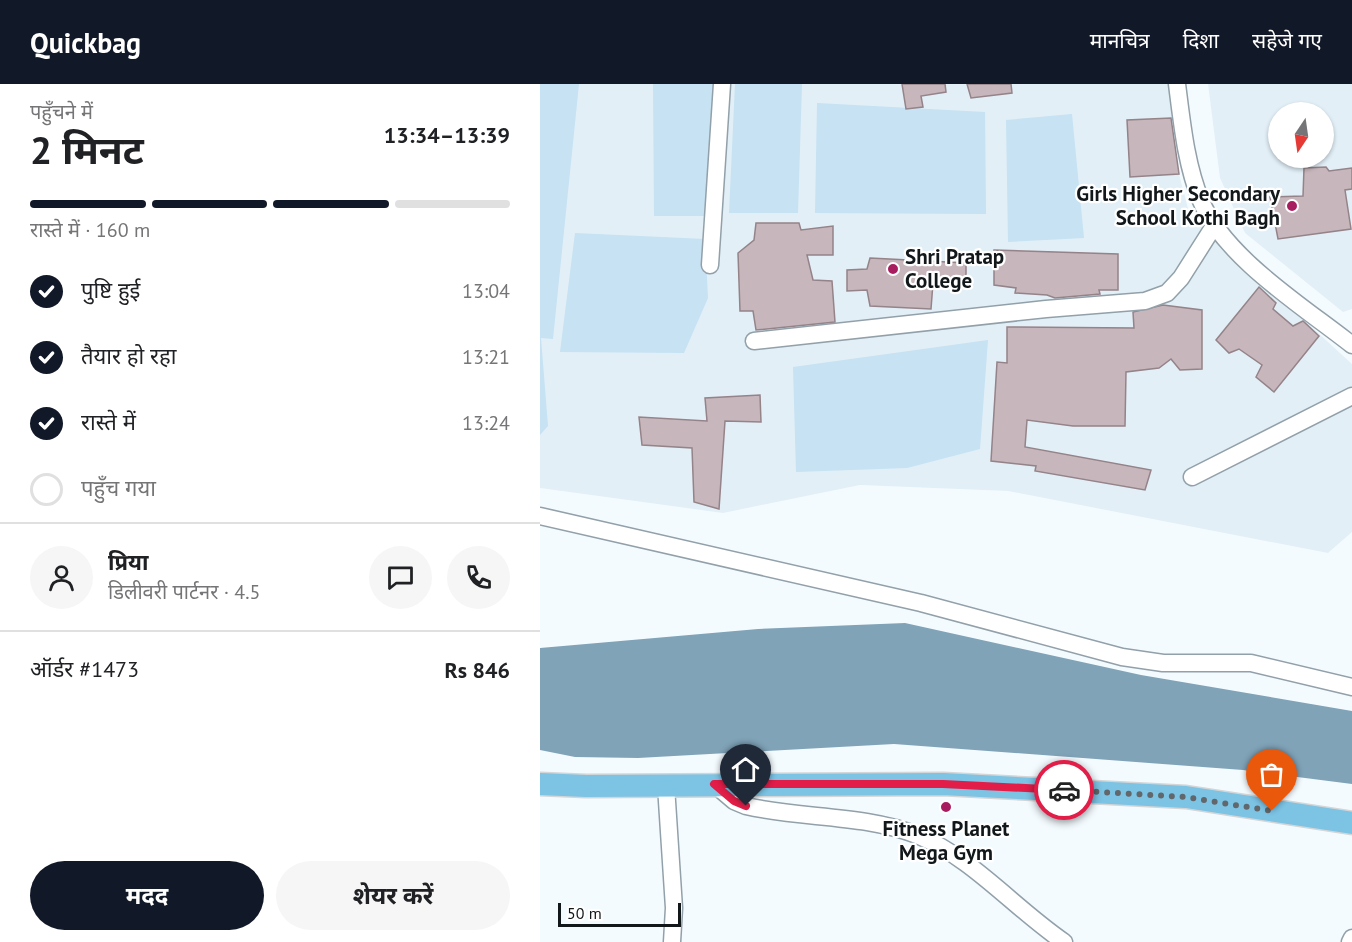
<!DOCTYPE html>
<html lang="hi">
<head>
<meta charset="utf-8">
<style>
	body { margin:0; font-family:"PT Sans","Noto Sans Devanagari",sans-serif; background:#f6f6f6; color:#202124; height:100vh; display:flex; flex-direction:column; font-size:22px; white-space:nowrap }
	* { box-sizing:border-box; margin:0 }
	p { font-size:20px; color:#757577 }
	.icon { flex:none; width:33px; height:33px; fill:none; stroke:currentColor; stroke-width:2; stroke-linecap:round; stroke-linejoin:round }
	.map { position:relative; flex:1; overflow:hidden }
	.sheet { display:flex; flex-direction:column; background:#fff; width:540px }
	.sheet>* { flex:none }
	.needle { width:39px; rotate:193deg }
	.buttons { position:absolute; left:728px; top:18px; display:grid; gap:12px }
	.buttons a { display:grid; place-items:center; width:66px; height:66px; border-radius:50%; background:#fff; box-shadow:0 2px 4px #0004; font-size:30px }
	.scale { position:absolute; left:18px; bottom:15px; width:123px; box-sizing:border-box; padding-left:6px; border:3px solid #12171a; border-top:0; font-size:16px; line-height:21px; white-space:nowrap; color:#12171a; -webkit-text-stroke:4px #fff; paint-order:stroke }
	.pin { position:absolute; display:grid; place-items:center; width:51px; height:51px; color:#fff; margin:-62px -26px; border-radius:50% 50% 50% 0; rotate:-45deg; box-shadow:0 0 6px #0007 }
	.pin .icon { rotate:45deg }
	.courier { position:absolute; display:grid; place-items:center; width:60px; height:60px; margin:-30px; border:4px solid #e11d48; border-radius:50%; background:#fff; color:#222; box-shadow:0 2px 8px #0007 }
	.summary em { font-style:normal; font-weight:700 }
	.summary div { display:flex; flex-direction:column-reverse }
	.summary { display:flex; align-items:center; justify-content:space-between; height:102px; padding:0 30px }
	h1 { font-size:39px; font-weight:700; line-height:45px }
	.bar { display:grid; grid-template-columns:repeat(4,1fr); gap:9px 6px; align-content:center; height:72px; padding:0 30px }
	.bar i { height:8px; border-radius:4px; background:#e0e0e0 }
	.bar .current { background:#111827 }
	.bar p { grid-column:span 4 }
	.line { display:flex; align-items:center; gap:15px; padding:0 30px; border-top:2px solid #e0e0e0 }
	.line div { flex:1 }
	.round { display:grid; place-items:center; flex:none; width:63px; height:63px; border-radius:32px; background:#f6f6f6 }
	ol { padding:0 30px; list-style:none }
	li { display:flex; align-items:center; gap:18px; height:66px }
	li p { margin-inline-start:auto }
	li .icon { padding:6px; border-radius:50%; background:#111827; color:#fff; stroke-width:4 }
	li:last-child { color:#757577 }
	li i { width:33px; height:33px; border:3px solid #e0e0e0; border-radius:50% }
	.action { display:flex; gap:12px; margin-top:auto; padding:12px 30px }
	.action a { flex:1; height:69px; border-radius:36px; background:#111827; color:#fff; font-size:24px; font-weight:700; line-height:69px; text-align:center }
	.action a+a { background:#f6f6f6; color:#202124 }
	header { display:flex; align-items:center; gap:36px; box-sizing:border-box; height:84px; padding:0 30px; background:#111827; color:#fff }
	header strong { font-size:28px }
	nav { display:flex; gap:33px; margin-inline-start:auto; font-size:21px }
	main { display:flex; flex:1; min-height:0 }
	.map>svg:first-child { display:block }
	.built { fill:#e2eff7; fill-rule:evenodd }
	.green { fill:#c6e2f3 }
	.water { fill:#80a3b8 }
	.building { fill:#c7b6bb; stroke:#948388; stroke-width:1.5 }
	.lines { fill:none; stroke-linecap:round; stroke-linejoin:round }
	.minor-casing { stroke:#92a0a9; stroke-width:19 }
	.major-casing { stroke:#d4d5d6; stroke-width:25 }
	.minor { stroke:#fff; stroke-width:16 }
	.major { stroke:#7cc3e4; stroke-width:22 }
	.done { stroke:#61676a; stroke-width:6; stroke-dasharray:0 10.8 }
	.route { stroke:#e11d48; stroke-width:8 }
	.poi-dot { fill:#a81d60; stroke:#fff; stroke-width:2 }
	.labels { text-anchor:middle; stroke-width:4.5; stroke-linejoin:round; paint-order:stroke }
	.poi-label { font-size:21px; font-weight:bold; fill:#12171a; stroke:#fff; text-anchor:end }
</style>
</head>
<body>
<header>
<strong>Quickbag</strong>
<nav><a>मानचित्र</a><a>दिशा</a><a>सहेजे गए</a></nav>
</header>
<main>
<section class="sheet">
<div class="summary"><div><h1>2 मिनट</h1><p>पहुँचने में</p></div><em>13:34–13:39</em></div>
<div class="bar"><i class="current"></i><i class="current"></i><i class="current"></i><i></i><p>रास्ते में · 160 m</p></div>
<ol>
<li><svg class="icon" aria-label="check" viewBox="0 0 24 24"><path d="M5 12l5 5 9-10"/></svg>पुष्टि हुई<p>13:04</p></li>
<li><svg class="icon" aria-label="check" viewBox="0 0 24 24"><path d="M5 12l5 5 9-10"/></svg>तैयार हो रहा<p>13:21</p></li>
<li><svg class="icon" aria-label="check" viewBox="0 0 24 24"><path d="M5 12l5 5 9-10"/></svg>रास्ते में<p>13:24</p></li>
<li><i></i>पहुँच गया</li>
</ol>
<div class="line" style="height:108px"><a class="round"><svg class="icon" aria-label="person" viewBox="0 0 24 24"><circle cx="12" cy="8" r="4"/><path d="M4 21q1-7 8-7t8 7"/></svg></a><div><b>प्रिया</b><p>डिलीवरी पार्टनर · 4.5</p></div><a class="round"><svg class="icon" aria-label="chat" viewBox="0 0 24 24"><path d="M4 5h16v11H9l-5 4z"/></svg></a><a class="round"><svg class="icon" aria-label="phone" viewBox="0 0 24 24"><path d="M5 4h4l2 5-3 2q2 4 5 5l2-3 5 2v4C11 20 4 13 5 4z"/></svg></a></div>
<div class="line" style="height:78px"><div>ऑर्डर #1473</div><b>Rs 846</b></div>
<div class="action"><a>मदद</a><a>शेयर करें</a></div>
</section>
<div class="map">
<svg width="812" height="858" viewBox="0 0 812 858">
	<rect width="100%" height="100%" fill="#f4fbff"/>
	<!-- built -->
	<path class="built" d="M 0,0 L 628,0 L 639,90 L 650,132 L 812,280 L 812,448 L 788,469 L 468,407 L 320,401 L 183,429 L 0,404 Z
		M 668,0 L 812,0 L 812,225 L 803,228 L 705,149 L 680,94 ZM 738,28 L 783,28 L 783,74 L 738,74 Z"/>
	<!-- green -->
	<path class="green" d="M 0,0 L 39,0 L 13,255 L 1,254 L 8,342 L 0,351 Z
		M 113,0 L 174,0 L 168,132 L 114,132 Z
		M 195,0 L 262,0 L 258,129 L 189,129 Z
		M 277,19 L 445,28 L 446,130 L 275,129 Z
		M 532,30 L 544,154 L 468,158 L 466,36 Z
		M 35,149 L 165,155 L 168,214 L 144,269 L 20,268 Z
		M 448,256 L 440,365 L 367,384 L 256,388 L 253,283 Z"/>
	<!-- water -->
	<path class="water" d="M 365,539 L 601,591 L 812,627 L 812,700 L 703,686 L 354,660 L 98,674 L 35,673 L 0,666 L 0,564 L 218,545 Z"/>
	<!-- building -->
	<path class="building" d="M 362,0 L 405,0 L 406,8 L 381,12 L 383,23 L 366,25 Z
		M 427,0 L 471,0 L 472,9 L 431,14 Z
		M 631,34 L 639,90 L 590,93 L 587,36 Z
		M 786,83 L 789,87 L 812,84 L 812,105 L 805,106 L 811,145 L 738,155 L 730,113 L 763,112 L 764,84 Z
		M 216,139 L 259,139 L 261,146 L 293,142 L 293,171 L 267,171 L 273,196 L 292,197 L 295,238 L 216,246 L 213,227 L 200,227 L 198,169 L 214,156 Z
		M 454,166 L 578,170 L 578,206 L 559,206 L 560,210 L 515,214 L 507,211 L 475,209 L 476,204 L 454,201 Z
		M 330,174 L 426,179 L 426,203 L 393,199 L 391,225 L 330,222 L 327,206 L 307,207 L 307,186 L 327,185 Z
		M 719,203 L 736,219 L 733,225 L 753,242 L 763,237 L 779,252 L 734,308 L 716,293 L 722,281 L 699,265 L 689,269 L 676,256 Z
		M 623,221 L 662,226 L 662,285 L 640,286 L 631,275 L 619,284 L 586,288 L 585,342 L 533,342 L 487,336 L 485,363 L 611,386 L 605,406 L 495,387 L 496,382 L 451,377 L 457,278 L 467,279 L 467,243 L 594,244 L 593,228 Z
		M 220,311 L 221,338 L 185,337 L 179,425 L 154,418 L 152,364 L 102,361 L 99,333 L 167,337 L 165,314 Z"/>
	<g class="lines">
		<defs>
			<path id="minor" d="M 637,0 C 642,39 646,81 661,117 C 685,174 764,223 812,261
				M 170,181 L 182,0
				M 214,257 L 506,225 L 605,217 L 627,209 L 641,194 L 674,142
				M 652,393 L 812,312
				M 0,432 L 381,519 L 582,573 L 623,579 L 711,579 L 812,603
				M 174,700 L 194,717 L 206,722 C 262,735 323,730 377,751 C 433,774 474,824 524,858
				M 126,702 L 134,824 L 132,858
				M 810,858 L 812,854"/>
			<path id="major" d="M 0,700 L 46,702 L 403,700 L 646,713 L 812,739"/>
		</defs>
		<!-- minor casing -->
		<use href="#minor" class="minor-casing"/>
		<!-- major casing -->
		<use href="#major" class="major-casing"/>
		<!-- minor -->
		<use href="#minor" class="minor"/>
		<!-- major -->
		<use href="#major" class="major"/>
	</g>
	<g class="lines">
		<!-- done -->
		<path class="done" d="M 524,706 L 646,713 L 732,727"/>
		<!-- route -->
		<path class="route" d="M 206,722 L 194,717 L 174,700 L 403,700 L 524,706"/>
	</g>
	<!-- markers -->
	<g class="poi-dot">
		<circle cx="752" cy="122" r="6"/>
		<circle cx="353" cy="185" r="6"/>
		<circle cx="406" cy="723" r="6"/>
	</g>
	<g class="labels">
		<!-- poi labels -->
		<g class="poi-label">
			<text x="740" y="117">Girls Higher Secondary<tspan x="740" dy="24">School Kothi Bagh</tspan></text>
			<text x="365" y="180" text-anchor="start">Shri Pratap<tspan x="365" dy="24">College</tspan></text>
			<text x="406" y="752" text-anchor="middle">Fitness Planet<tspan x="406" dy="24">Mega Gym</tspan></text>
		</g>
	</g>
</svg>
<div class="buttons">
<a><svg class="needle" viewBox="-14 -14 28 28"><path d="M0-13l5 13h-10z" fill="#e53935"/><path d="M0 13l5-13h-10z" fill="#757577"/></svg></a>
</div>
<div class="scale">50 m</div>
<div class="pin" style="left:732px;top:727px;background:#ea580c"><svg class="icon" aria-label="bag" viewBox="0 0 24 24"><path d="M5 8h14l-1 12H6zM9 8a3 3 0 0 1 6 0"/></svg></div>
<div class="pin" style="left:206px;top:722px;background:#1f2937"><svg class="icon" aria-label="home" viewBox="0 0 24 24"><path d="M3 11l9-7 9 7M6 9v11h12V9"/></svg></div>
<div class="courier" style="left:524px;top:706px"><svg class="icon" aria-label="car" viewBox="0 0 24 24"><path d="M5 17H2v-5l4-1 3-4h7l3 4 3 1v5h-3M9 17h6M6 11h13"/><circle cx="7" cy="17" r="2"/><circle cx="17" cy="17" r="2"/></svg></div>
</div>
</main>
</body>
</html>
